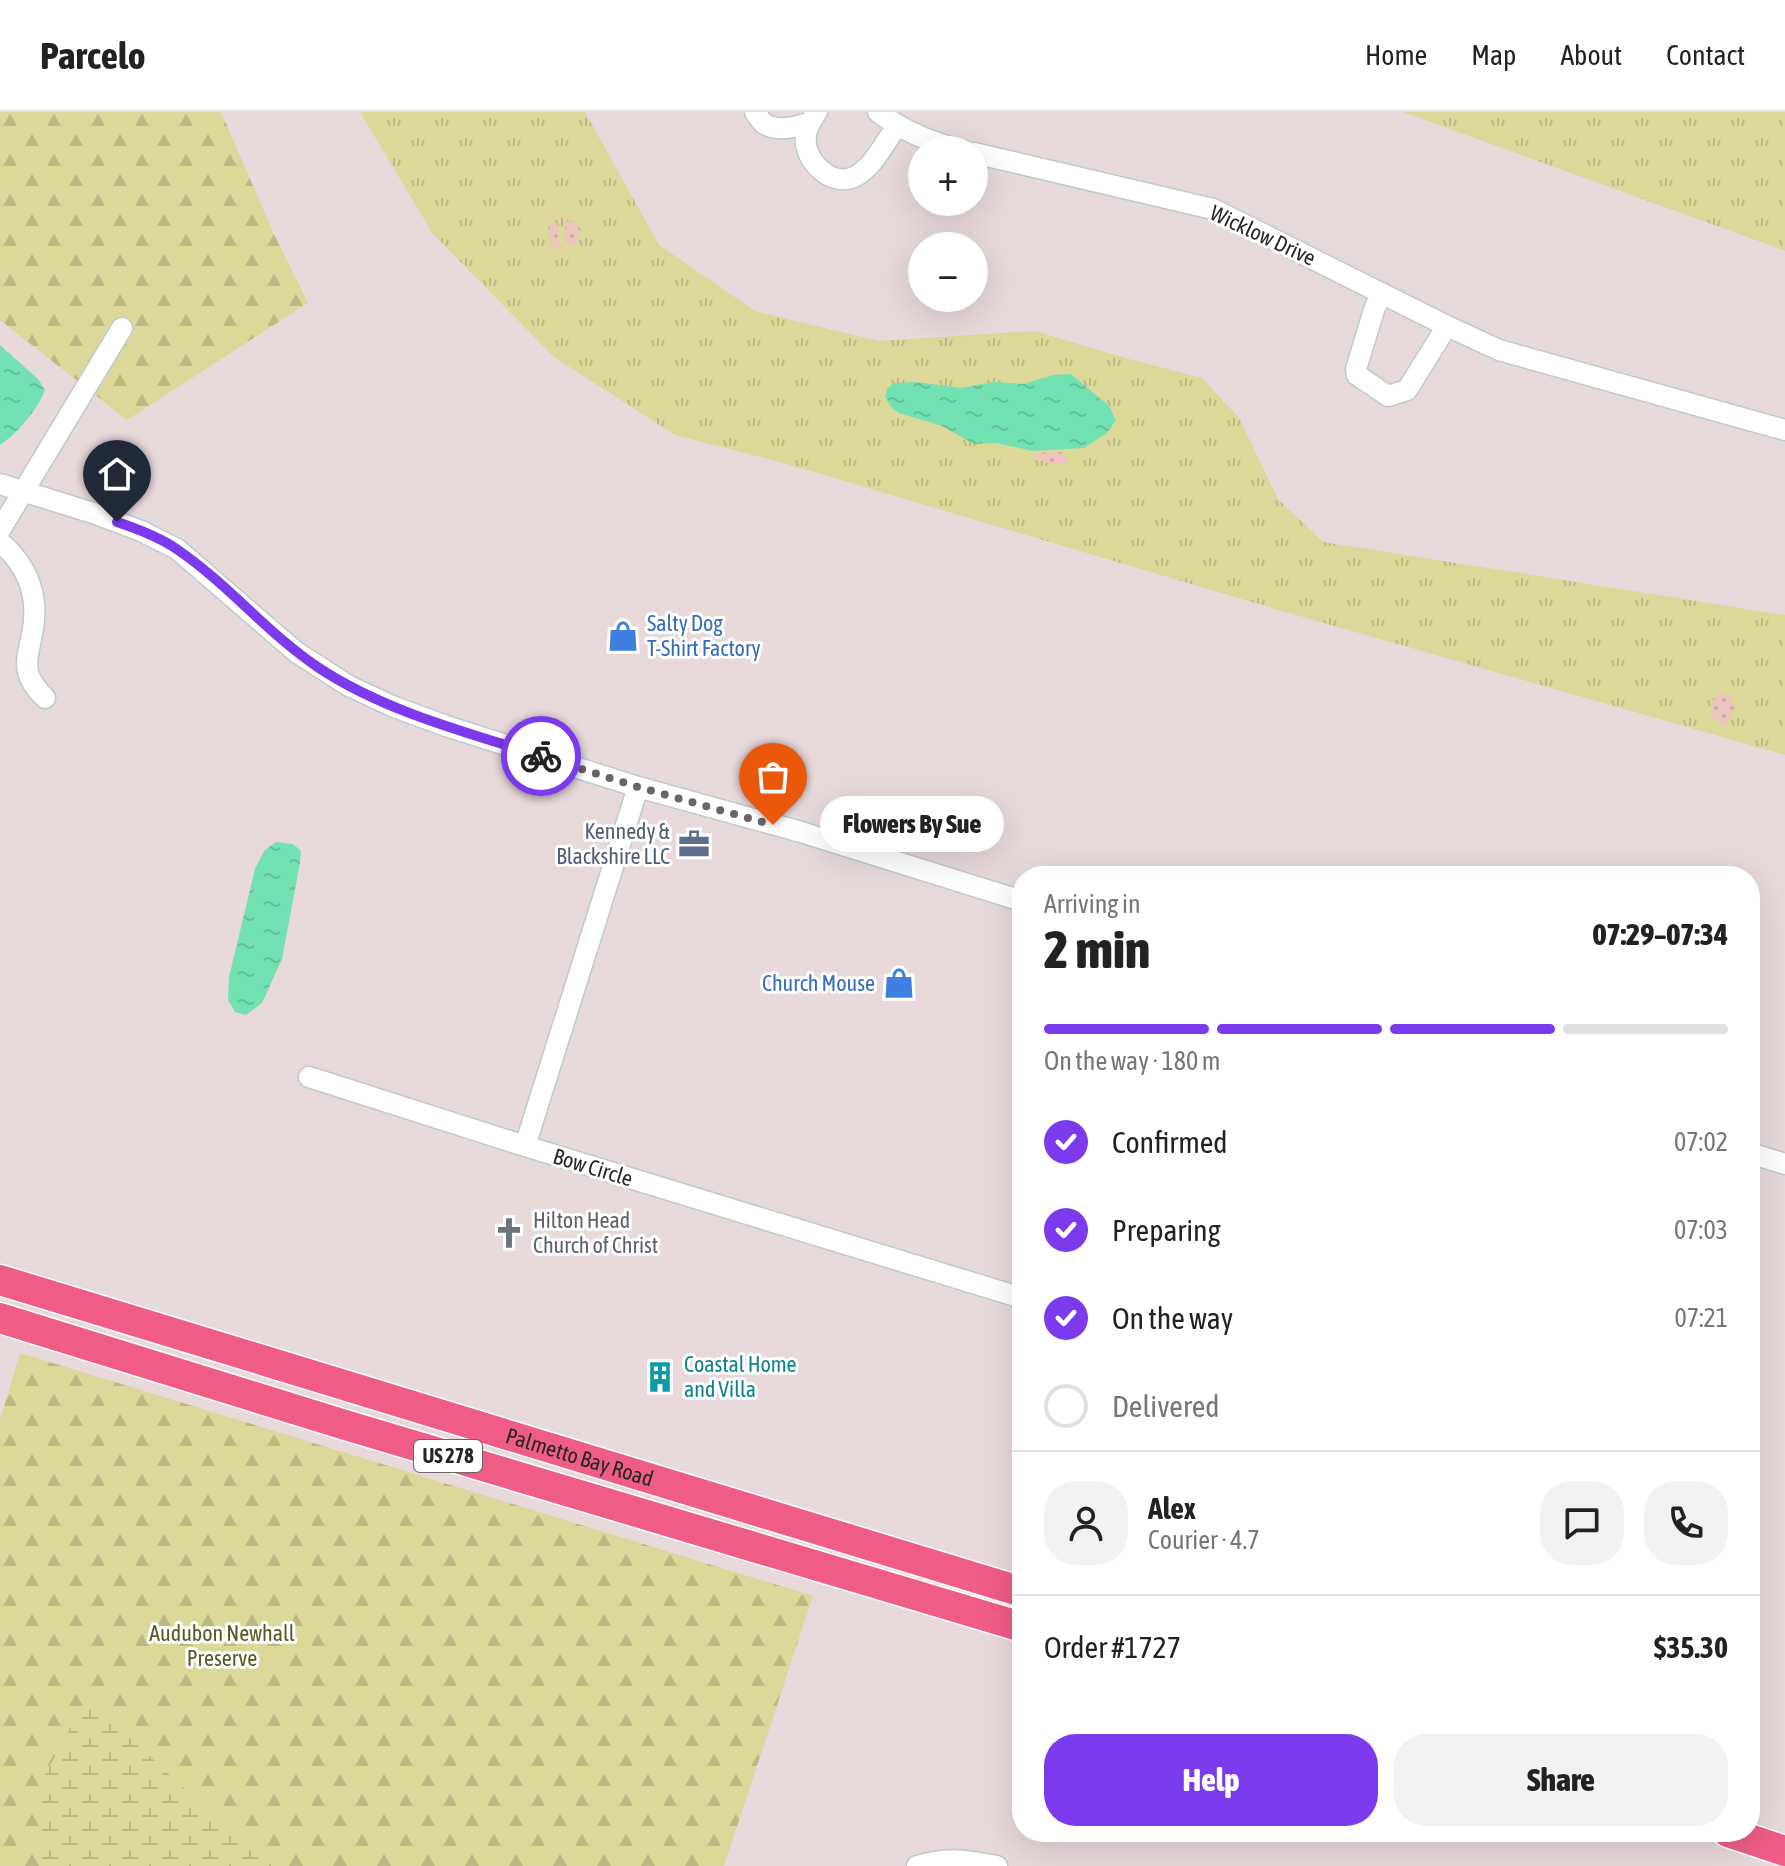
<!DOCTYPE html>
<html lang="en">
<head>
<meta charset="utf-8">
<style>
	body { margin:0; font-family:"Asap Condensed",sans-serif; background:#f2f2f2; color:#222; height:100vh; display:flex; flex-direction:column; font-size:30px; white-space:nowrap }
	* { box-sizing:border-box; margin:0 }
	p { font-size:26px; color:#767676 }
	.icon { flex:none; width:44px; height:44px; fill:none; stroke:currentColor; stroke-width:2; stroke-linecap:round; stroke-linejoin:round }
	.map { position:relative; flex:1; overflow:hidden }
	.details { position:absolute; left:1012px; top:754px; width:748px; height:976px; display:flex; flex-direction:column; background:#fff; border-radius:32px; box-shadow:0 8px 32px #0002 }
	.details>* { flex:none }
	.buttons { position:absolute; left:908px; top:24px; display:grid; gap:16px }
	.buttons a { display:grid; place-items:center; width:80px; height:80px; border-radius:50%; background:#fff; box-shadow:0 8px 32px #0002; font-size:40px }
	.pin { position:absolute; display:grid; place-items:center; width:68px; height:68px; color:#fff; margin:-82px -34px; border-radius:50% 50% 50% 0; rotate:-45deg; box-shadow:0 0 8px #0007 }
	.pin .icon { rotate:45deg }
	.courier { position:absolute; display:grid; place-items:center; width:80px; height:80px; margin:-40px; border:6px solid #7c3aed; border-radius:50%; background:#fff; color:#222; box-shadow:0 2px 10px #0007 }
	.bubble { position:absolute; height:56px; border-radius:28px; background:#fff; box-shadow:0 8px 32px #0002; font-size:26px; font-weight:800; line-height:56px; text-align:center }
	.head em { font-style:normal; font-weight:800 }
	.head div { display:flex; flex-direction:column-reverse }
	.head { display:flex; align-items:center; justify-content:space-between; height:136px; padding:0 32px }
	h1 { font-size:52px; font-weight:800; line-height:60px }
	.bar { display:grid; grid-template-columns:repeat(4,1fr); gap:12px 8px; align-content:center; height:96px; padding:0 32px }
	.bar i { height:10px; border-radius:6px; background:#e0e0e0 }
	.bar .active { background:#7c3aed }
	.bar p { grid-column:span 4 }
	.line { display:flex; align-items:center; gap:20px; padding:0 32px; border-top:2px solid #e0e0e0 }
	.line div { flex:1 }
	.round { display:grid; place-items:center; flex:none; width:84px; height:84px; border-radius:32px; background:#f2f2f2 }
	ol { padding:0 32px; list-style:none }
	li { display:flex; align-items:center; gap:24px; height:88px }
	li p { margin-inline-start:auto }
	li .icon { padding:8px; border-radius:50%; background:#7c3aed; color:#fff; stroke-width:4 }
	li:last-child { color:#767676 }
	li i { width:44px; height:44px; border:4px solid #e0e0e0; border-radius:50% }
	.cta { display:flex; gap:16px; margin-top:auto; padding:16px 32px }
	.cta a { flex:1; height:92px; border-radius:32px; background:#7c3aed; color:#fff; font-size:32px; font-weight:800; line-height:92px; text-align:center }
	.cta a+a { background:#f2f2f2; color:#222 }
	header { display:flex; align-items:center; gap:48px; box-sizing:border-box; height:112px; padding:0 40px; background:#fff; border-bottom:2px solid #e0e0e0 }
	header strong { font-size:38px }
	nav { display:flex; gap:44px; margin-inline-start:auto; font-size:28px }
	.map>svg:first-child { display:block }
	.grass { fill:url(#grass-tufts) }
	.forest { fill:url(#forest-firs) }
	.wetland { fill:url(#wetland-marsh) }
	.sand { fill:url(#sand-dots) }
	.water { fill:url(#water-ripples) }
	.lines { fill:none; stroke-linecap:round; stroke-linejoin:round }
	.minor-casing { stroke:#bdcbcc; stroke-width:23 }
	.highway-casing { stroke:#fff; stroke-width:33 }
	.minor { stroke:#fff; stroke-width:20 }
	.highway { stroke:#ef5d84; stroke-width:30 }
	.done { stroke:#6a6565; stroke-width:8; stroke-dasharray:0 14.4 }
	.route { stroke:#7c3aed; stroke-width:10 }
	.labels { text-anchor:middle; stroke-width:6; stroke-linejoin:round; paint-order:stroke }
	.shield { fill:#fff; stroke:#676767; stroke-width:2 }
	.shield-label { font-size:20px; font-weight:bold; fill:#262626 }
	.street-label { font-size:22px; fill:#262626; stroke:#fff }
	.shop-label { font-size:22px; fill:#366cbe; stroke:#fff; text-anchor:start }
	.service-label { font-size:22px; fill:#4e5e75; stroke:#fff; text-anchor:end }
	.worship-label { font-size:22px; fill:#5b616d; stroke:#fff; text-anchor:start }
	.culture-label { font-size:22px; fill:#0d838f; stroke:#fff; text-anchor:start }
	.park-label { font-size:22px; fill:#565b1f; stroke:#fff }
</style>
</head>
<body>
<header>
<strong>Parcelo</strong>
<nav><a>Home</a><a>Map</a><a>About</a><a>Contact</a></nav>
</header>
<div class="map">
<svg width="1785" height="1754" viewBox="0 0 1785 1754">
	<defs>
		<pattern id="grass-tufts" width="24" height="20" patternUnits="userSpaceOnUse" patternTransform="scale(2)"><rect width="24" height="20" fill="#dbd899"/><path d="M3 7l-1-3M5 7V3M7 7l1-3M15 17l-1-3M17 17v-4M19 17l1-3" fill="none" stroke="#bcb984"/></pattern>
		<pattern id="forest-firs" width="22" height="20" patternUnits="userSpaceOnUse" patternTransform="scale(2)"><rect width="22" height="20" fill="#dbd899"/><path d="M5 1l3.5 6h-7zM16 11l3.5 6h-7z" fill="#bcb984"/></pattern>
		<pattern id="wetland-marsh" width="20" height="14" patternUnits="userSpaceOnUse" patternTransform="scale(2)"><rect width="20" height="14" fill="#dbd899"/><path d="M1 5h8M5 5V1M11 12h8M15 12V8" fill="none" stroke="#bcb984"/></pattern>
		<pattern id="sand-dots" width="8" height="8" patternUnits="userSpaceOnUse" patternTransform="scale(2)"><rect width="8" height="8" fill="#ebc4bd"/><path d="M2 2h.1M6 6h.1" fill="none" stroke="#c9a8a2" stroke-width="1.8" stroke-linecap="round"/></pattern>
		<pattern id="water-ripples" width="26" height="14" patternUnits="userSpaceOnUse" patternTransform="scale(2)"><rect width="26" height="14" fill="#73e2b2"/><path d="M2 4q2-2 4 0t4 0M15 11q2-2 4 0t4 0" fill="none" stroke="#63c299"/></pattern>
	</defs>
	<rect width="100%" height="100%" fill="#e8d9db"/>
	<!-- grass -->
	<path class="grass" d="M 360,0 L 585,0 L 659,133 L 755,199 L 878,229 L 1035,219 L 1129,247 L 1202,266 L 1239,306 L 1278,387 L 1323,430 L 1785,503 L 1785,643 L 1282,499 L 787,352 L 675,323 L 554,245 L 433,122 Z
		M 1403,0 L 1785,0 L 1785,139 L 1775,135 Z"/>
	<!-- forest -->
	<path class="forest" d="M 0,0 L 221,0 L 273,120 L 308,191 L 127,308 L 0,208 Z
		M 20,1241 L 813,1484 L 724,1754 L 0,1754 L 0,1308 Z"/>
	<!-- wetland -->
	<path class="wetland" d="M 87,1585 L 207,1698 L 274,1754 L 40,1754 L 40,1672 Z"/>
	<!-- sand -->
	<path class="sand" d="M 555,108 L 560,118 L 557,126 L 563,134 L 560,137 C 548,134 546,121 550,111 Z
		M 573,109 L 582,118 L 577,122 L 579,129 L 574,133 L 565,130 L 565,110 Z
		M 1062,340 L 1068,351 C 1058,355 1040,351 1034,343 L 1035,341 Z
		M 1722,581 L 1729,585 L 1736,595 L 1725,613 L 1721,613 L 1711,603 C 1713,594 1711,584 1722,581 Z"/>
	<!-- water -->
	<path class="water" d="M 0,233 L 38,267 L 45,278 C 37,298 18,321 0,333 Z
		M 1071,262 L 1109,294 L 1116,308 L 1107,321 L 1084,336 L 1033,339 L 996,331 L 974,332 L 942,314 L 899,301 L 891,295 L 885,285 L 887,277 L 894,271 L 916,270 L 961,276 L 993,270 L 1024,272 L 1053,263 Z
		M 276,730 L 293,732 L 301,739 L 300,751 L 282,847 L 262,891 L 246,903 L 235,900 L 228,888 L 229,865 L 255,757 L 264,739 Z"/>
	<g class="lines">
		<defs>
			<path id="minor" d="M 755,0 C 756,2 762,10 763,11 C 777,21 797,15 810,10
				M 817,0 C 812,7 807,15 806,23 C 802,48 832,77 856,64 C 874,54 885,30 897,14
				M 878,0 C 903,19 932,31 962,38
				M 974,41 L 1213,97 L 1447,214 L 1499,238 L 1785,318
				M 1382,181 L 1375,195 L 1356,257 L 1357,263 L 1388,284 L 1407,278 L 1447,214
				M 0,372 L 93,401 L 141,419 L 177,437 L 296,540 L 349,574 L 392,594 L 446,614 L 638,675 L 801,720 L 1022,789
				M 0,418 L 122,216
				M 0,430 C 28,454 40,485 32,522 C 30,534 25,547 28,560 C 30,570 38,579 45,586
				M 309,965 L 525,1034 L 1022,1186
				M 525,1034 L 638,675
				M 1750,1041 L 1785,1052
				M 917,1754 C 948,1745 966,1748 997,1754"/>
			<g id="highway">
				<path id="s1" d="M 0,1168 L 1022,1480"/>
				<path d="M 0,1206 L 342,1312 L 1022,1515"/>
				<path d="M 1728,1720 L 1785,1739"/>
			</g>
		</defs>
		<!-- minor casing -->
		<use href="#minor" class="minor-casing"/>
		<!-- highway casing -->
		<use href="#highway" class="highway-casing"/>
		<!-- minor -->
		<use href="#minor" class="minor"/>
		<!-- highway -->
		<use href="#highway" class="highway"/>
	</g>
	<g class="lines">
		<!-- done -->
		<path class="done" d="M 541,644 L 638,675 L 773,713"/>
		<!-- route -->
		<path class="route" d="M 117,410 C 138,417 160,425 178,438 C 229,473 268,522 319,556 C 386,600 466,620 541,644"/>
	</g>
	<!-- icons -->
	<defs>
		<symbol id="shop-bare" viewBox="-9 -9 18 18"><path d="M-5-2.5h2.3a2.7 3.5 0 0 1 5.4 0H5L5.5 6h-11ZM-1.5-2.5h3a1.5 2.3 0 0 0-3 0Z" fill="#3f7fe0" stroke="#fff" stroke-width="2.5" paint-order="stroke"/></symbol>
		<symbol id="office-bare" viewBox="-9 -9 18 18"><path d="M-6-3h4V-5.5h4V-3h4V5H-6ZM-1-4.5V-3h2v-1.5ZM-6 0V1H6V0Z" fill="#5c6f8a" stroke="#fff" stroke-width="2.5" paint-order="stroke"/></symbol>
		<symbol id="church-bare" viewBox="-9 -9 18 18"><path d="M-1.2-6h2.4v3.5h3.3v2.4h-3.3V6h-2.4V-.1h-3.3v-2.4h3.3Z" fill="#6b7280" stroke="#fff" stroke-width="2.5" paint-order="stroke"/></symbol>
		<symbol id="building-bare" viewBox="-9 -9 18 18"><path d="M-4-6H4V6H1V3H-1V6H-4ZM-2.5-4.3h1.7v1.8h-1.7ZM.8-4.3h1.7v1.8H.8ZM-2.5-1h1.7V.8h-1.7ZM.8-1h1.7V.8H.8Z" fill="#0f9aa8" stroke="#fff" stroke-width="2.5" paint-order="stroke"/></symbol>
	</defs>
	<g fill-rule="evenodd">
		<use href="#shop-bare" x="601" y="502" width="44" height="44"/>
		<use href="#office-bare" x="672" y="710" width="44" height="44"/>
		<use href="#shop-bare" x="877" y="849" width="44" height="44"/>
		<use href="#church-bare" x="487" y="1099" width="44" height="44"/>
		<use href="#building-bare" x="638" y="1243" width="44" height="44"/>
	</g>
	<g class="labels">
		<!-- shield labels -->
		<rect class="shield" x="414" y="1328" width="68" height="32" rx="6"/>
		<g class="shield-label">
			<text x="448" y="1351">US 278</text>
		</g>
		<!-- street labels -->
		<g class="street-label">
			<text transform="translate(1263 123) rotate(25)" y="8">Wicklow Drive</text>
			<text transform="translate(593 1055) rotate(17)" y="8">Bow Circle</text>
			<text dy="8" stroke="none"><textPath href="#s1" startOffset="606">Palmetto Bay Road</textPath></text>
		</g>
		<!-- shop labels -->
		<g class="shop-label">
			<text x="647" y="519">Salty Dog<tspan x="647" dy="25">T-Shirt Factory</tspan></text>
			<text x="875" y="879" text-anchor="end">Church Mouse</text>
		</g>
		<!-- service labels -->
		<g class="service-label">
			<text x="670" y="727">Kennedy &amp;<tspan x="670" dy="25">Blackshire LLC</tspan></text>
		</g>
		<!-- worship labels -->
		<g class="worship-label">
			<text x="533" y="1116">Hilton Head<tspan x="533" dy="25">Church of Christ</tspan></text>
		</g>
		<!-- culture labels -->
		<g class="culture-label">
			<text x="684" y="1260">Coastal Home<tspan x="684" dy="25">and Villa</tspan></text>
		</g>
		<!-- park labels -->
		<g class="park-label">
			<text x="222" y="1529">Audubon Newhall<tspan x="222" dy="25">Preserve</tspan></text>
		</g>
	</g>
</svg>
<div class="buttons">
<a>+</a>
<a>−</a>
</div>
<div class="pin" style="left:773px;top:713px;background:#ea580c"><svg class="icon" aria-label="bag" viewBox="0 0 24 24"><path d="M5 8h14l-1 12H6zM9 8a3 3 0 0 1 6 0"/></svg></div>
<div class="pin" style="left:117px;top:410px;background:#1f2937"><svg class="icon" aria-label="home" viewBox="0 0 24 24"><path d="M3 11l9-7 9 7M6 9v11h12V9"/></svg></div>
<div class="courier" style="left:541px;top:644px"><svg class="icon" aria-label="bike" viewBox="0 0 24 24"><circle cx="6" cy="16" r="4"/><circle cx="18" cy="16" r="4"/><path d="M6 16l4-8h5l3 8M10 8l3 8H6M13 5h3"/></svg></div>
<div class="bubble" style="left:820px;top:684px;width:184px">Flowers By Sue</div>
<section class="details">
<div class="head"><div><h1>2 min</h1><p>Arriving in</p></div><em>07:29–07:34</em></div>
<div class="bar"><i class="active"></i><i class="active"></i><i class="active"></i><i></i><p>On the way · 180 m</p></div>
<ol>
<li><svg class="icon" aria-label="check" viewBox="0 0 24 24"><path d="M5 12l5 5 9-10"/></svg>Confirmed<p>07:02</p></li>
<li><svg class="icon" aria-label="check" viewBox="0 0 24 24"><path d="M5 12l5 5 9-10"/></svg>Preparing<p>07:03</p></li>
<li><svg class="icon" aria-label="check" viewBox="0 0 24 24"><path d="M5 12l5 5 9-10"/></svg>On the way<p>07:21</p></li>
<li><i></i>Delivered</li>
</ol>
<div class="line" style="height:144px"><a class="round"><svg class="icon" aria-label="person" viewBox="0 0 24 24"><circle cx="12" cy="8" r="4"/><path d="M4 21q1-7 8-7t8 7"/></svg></a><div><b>Alex</b><p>Courier · 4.7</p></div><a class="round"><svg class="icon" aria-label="chat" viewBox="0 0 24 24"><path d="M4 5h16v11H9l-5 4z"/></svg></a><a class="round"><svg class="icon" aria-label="phone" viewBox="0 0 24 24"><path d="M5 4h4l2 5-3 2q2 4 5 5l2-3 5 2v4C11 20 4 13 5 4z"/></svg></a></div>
<div class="line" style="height:104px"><div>Order #1727</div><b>$35.30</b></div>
<div class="cta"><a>Help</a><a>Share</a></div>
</section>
</div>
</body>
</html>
